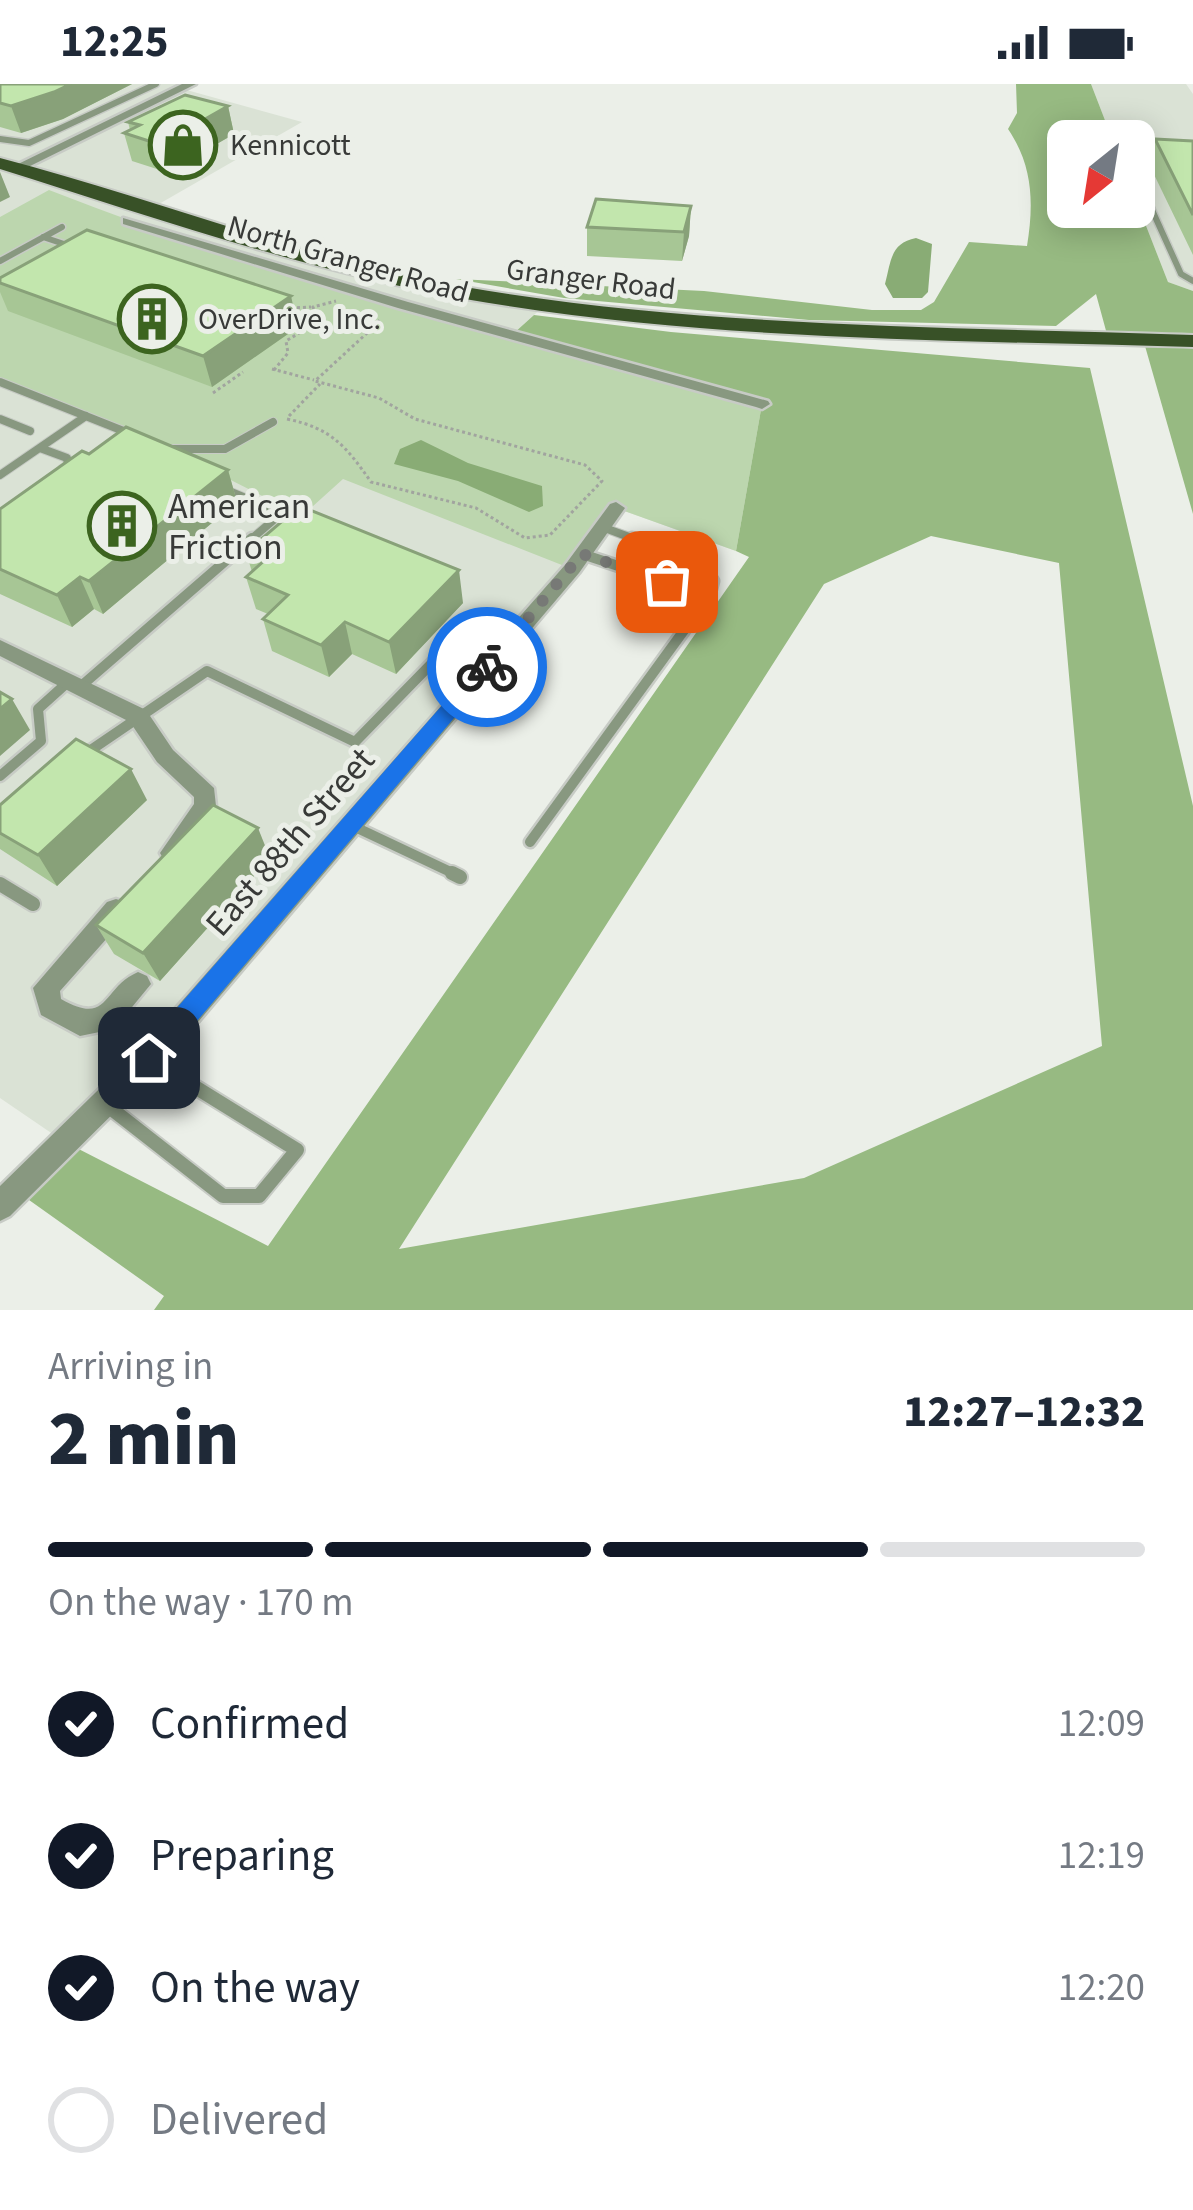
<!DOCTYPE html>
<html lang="en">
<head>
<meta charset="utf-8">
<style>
	body { margin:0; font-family:"Source Sans 3",sans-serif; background:#f6f6f7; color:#1f2937; height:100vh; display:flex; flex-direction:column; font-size:45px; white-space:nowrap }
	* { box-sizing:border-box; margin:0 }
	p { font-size:39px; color:#747a83 }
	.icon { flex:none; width:66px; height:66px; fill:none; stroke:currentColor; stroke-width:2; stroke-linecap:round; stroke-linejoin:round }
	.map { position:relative; height:1226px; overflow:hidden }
	.drawer { display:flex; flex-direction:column; background:#fff; flex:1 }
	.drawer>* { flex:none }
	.needle { width:78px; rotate:210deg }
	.tools { position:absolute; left:1047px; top:36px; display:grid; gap:24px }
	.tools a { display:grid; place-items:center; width:108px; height:108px; border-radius:18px; background:#fff; box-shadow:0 6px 30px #0003; font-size:60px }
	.pin { position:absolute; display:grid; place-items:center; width:102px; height:102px; color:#fff; margin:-51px; border-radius:24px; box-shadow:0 6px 18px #0006 }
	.courier { position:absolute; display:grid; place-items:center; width:120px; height:120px; margin:-60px; border:9px solid #1a73e8; border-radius:50%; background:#fff; color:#222; box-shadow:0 3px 15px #0007 }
	.headline em { font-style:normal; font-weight:800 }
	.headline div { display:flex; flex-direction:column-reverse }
	.headline { display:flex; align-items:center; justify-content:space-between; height:204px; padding:0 48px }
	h1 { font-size:78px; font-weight:800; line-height:90px }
	.bar { display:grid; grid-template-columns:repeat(4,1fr); gap:18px 12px; align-content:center; height:144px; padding:0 48px }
	.bar i { height:15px; border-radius:9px; background:#e0e1e3 }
	.bar .on { background:#111827 }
	.bar p { grid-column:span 4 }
	ol { padding:0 48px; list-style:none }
	li { display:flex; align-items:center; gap:36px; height:132px }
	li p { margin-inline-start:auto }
	li .icon { padding:12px; border-radius:50%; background:#111827; color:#fff; stroke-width:4 }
	li:last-child { color:#747a83 }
	li i { width:66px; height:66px; border:6px solid #e0e1e3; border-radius:50% }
	.status { display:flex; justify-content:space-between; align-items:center; height:84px; padding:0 60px; background:#fff; direction:ltr }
	.status svg { height:33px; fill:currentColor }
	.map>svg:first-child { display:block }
	.built { fill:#dae2d5 }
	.green { fill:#bcd6ae }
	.forest { fill:#97ba82; fill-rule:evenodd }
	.water { fill:#89ac75 }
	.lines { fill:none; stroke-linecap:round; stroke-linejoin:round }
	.lane-far3-casing { stroke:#c7cbc5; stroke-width:9 }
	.lane-far2-casing { stroke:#c7cbc5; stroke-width:10 }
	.lane-far1-casing { stroke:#c7cbc5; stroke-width:15 }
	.lane-casing { stroke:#c7cbc5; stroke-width:18 }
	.street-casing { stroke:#c7cbc5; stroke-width:5 }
	.primary-casing { stroke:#c7cbc5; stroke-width:4 }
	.path { stroke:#a1a49f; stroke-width:3; stroke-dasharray:3 3; stroke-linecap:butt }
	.lane-far3 { stroke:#889880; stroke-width:6 }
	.lane-far2 { stroke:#889880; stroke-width:8 }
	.lane-far1 { stroke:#889880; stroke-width:10 }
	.lane { stroke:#889880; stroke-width:14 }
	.street { fill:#889880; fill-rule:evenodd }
	.primary { fill:#385127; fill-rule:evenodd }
	.wall { fill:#a7c695 }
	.shaded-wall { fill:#88a179 }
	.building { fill:#c2e6ad; stroke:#88a179; stroke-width:3 }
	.route { fill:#1a73e8 }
	.done { stroke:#777976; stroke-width:12; stroke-dasharray:0 21.6 }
	.labels { text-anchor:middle; stroke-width:10; stroke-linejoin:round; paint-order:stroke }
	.far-poi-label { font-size:30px; fill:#383a38; stroke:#ebefe8; text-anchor:start }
	.far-street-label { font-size:30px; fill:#383a38; stroke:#ebefe8 }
	.poi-label { font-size:36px; fill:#383a38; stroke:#ebefe8; text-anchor:start }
	.street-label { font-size:36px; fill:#383a38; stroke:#ebefe8 }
</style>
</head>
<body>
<div class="status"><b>12:25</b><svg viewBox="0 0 49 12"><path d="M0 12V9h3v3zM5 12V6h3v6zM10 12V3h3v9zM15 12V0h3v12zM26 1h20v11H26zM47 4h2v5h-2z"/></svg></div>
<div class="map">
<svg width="1193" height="1226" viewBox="0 0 1193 1226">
	<rect width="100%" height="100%" fill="#ebefe8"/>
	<!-- built -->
	<path class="built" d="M 0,0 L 191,0 L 183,5 L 302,38 L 152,124 L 373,189 L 545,221 L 515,248 L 736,467 L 616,424 L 63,1057 L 0,1014 Z
		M 1091,0 L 1186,0 L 1193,10 L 1193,207 L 1168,198 L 1134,111 L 1134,57 L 1113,57 Z"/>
	<!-- green -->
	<path class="green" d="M 49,106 C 279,197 524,255 762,320 L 736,467 L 616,424 L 572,485 L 343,395 L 302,432 L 197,379 L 0,299 L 0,133 Z"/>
	<!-- forest -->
	<path class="forest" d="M 1016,0 L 1091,0 L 1113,57 L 1068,57 L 1068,123 L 1134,123 L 1134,111 L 1168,198 L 1193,207 L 1193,430 L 1143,255 L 1108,254 L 1096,210 L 1056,242 L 809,236 L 564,214 L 456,195 L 704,207 L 872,226 L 921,226 L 934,218 L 969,158 L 1027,162 C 1034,119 1033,82 1008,45 L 1017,29 Z
		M 534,231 L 671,248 L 1090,284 L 1193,722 L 1193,1226 L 154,1226 L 164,1212 L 15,1106 L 63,1057 L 268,1162 L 749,473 L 736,467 L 762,320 L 514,249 ZM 931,452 L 1059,479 L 1102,962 L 804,1094 L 399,1165 L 824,500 Z"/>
	<!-- water -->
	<path class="water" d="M 916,154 L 932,160 L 928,208 L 922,214 L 893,214 L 885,200 C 891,178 890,159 916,154 Z
		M 421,356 L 468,379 L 542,402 L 543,422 L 529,428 L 458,397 L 394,380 L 400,365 Z"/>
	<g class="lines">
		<defs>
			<path id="lane-far3" d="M 0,55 L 29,59 L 156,0
				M 1130,57 L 1193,62
				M 1134,86 L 1181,190 L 1193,197
				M 43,153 L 73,163
				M 0,177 L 62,143"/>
			<path id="lane-far2" d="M 0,298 L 131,350
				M 0,335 L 30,347
				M 40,364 L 67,374 L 68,381 L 62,385
				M 171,365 L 225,365 L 273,338
				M 0,391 L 86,332
				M 224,405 L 272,425 L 276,434 L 249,457
				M 602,443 L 640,457"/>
			<path id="lane-far1" d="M 632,454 L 702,481 L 713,497 L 709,512
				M 80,603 L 252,454
				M 85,670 L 207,587 L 355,658 L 475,535
				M 0,692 L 41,657 L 38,625 L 68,598
				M 353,742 L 459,792
				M 530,758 L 709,512 L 582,470"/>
			<path id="lane" d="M 452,789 L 460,793
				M 0,800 L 33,820
				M 104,1019 L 223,1112 L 259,1112 L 297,1066 L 153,977"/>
			<path id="street" d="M 182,0 L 196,0 L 20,87 L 10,84 Z
				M 123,134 L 408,218 L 768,317 L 770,320 L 762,325 L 756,323 L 398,224 L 123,140 Z
				M 616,418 L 625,424 L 579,489 L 159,984 L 10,1132 L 0,1137 L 0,1102 L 139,966 L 565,481 L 610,420 Z
				M 0,556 L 146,626 L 173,666 L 214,704 L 216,722 L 180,776 L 172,779 L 164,776 L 160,769 L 194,720 L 194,713 L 157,678 L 130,638 L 0,572 Z
				M 116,815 L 125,818 L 128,826 L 125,834 L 60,907 L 61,915 C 110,943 101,904 138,888 L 147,892 L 151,900 L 114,945 L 80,952 L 41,931 L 33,904 L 107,818 Z"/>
			<path id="primary" d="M 0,74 C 156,115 306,175 465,203 C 705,244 950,243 1193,251 L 1193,263 C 950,256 705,257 465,215 C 307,187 153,133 0,85 Z"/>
		</defs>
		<!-- lane-far3 casing -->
		<use href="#lane-far3" class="lane-far3-casing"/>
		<!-- lane-far2 casing -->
		<use href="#lane-far2" class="lane-far2-casing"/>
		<!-- lane-far1 casing -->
		<use href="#lane-far1" class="lane-far1-casing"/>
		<!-- lane casing -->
		<use href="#lane" class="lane-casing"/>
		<!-- street casing -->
		<use href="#street" class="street-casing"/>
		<!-- primary casing -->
		<use href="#primary" class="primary-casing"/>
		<!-- path -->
		<path class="path" d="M 291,224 L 311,223
			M 272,285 L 314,296
			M 274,286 L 288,269 L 286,257 L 317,238 L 313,223 L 336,217
			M 213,309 L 243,288
			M 289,332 L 320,300
			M 287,335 C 331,344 346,362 371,398 L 476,424 L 525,454 L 550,451 L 602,397 L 585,381 L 415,335 L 379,314 L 315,297 L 379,238 L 368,225"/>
		<!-- lane-far3 -->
		<use href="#lane-far3" class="lane-far3"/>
		<!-- lane-far2 -->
		<use href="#lane-far2" class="lane-far2"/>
		<!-- lane-far1 -->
		<use href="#lane-far1" class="lane-far1"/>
		<!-- lane -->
		<use href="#lane" class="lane"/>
		<!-- street -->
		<use href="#street" class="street"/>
		<!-- primary -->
		<use href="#primary" class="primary"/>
	</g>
	<!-- wall -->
	<path class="wall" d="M 0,0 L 132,0 L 63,35 L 21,49 L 0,43 Z
		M 228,22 L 234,50 L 184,79 L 176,77 L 160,86 L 132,77 L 124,49 L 130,46 L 128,38 Z
		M 1155,55 L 1193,57 L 1193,171 L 1147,76 Z
		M 691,122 L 689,152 L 682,177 L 587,172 L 587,143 Z
		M 0,194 L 298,243 L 212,303 L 8,227 L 0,208 Z
		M 89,370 L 228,386 L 237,418 L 103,530 L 94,525 L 72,543 L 0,510 L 0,425 Z
		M 246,468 L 463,519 L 396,590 L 352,570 L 329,593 L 272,567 L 263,535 L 268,530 L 256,525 L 246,493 L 252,488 Z
		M 147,716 L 57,802 L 0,765 L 0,721 Z
		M 270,774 L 160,897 L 114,870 L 96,841 Z"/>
	<!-- shaded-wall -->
	<path class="shaded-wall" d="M 71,0 L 132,0 L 63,35 L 21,49 L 11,22 Z
		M 228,22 L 234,50 L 184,79 L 177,51 Z
		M 168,49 L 176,77 L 160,86 L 152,58 Z
		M 0,88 L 10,113 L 0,118 Z
		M 691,122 L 689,152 L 682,177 L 684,148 Z
		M 291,212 L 298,243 L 212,303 L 203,272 Z
		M 228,386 L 237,418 L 103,530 L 89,497 Z
		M 459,486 L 463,519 L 396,590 L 389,558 Z
		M 80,493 L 94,525 L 72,543 L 57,511 Z
		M 345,538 L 352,570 L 329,593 L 321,561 Z
		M 12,615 L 30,646 L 0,672 L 0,625 Z
		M 131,685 L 147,716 L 57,802 L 38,771 Z
		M 258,744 L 270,774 L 160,897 L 143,869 Z"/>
	<!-- building -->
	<path class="building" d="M 0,0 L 71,0 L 54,8 L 11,22 L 0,19 Z
		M 185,11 L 228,22 L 177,51 L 168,49 L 152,58 L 124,49 L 140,41 L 128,38 Z
		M 1155,55 L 1193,57 L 1193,131 Z
		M 596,115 L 691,122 L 684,148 L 587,143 Z
		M 87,146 L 291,212 L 203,272 L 0,199 L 0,194 Z
		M 126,343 L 228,386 L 89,497 L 80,493 L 57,511 L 0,485 L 0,425 L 82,367 L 89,370 Z
		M 300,422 L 459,486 L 389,558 L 345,538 L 321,561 L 263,535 L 288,511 L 246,493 L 265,476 L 246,468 Z
		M 0,608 L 12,615 L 0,625 Z
		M 76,655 L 131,685 L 38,771 L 0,749 L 0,721 Z
		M 213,721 L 258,744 L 143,869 L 96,841 Z"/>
	<!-- route -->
	<path class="route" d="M 487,576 L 496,583 L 494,587 L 158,983 L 140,983 L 136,974 L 140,966 L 480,578 Z"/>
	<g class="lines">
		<!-- done -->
		<path class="done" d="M 487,583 L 582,470 L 667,498"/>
	</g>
	<!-- icons -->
	<defs>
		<symbol id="shop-ring" viewBox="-11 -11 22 22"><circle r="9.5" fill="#ebefe8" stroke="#3c641f" stroke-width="1.5"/><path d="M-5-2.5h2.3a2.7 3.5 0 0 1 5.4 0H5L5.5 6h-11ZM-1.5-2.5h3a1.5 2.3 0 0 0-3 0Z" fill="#3c641f"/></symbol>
		<symbol id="building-ring" viewBox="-11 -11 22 22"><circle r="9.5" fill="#ebefe8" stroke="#3c641f" stroke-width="1.5"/><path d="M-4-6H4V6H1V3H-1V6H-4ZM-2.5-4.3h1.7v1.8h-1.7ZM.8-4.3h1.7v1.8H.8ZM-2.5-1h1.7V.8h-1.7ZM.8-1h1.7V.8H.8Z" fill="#3c641f"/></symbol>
	</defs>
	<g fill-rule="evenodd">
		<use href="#shop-ring" x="145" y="23" width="76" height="76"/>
		<use href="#building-ring" x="114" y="197" width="76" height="76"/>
		<use href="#building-ring" x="84" y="404" width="76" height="76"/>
	</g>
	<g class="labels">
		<!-- far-poi labels -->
		<g class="far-poi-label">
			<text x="230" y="71">Kennicott</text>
			<text x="198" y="245">OverDrive, Inc.</text>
		</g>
		<!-- far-street labels -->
		<g class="far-street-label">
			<text transform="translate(348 175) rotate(16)" y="10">North Granger Road</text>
			<text transform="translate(591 195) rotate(7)" y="10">Granger Road</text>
		</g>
		<!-- poi labels -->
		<g class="poi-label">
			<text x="168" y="434">American<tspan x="168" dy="41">Friction</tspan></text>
		</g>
		<!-- street labels -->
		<g class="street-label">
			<text transform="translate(289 757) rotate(-49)" y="13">East 88th Street</text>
		</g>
	</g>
</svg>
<div class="tools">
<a><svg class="needle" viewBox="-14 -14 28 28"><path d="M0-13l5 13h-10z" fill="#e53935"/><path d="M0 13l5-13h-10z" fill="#747a83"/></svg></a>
</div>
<div class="pin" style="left:667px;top:498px;background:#ea580c"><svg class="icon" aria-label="bag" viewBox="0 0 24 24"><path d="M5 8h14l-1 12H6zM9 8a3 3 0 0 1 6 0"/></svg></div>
<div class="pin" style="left:149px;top:974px;background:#1f2937"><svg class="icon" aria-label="home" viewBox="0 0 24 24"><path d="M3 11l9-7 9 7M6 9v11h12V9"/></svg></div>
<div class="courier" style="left:487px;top:583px"><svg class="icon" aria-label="bike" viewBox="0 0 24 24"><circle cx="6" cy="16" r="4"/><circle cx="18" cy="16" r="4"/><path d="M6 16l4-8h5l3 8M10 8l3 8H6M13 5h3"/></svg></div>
</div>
<section class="drawer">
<div class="headline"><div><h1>2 min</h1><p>Arriving in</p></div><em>12:27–12:32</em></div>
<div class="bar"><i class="on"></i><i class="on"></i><i class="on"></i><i></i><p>On the way · 170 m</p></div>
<ol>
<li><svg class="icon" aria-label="check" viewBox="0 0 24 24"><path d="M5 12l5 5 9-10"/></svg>Confirmed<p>12:09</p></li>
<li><svg class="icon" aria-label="check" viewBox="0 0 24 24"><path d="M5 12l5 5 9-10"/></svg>Preparing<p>12:19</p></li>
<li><svg class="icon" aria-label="check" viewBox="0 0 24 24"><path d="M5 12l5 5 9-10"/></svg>On the way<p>12:20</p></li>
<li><i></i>Delivered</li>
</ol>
</section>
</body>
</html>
